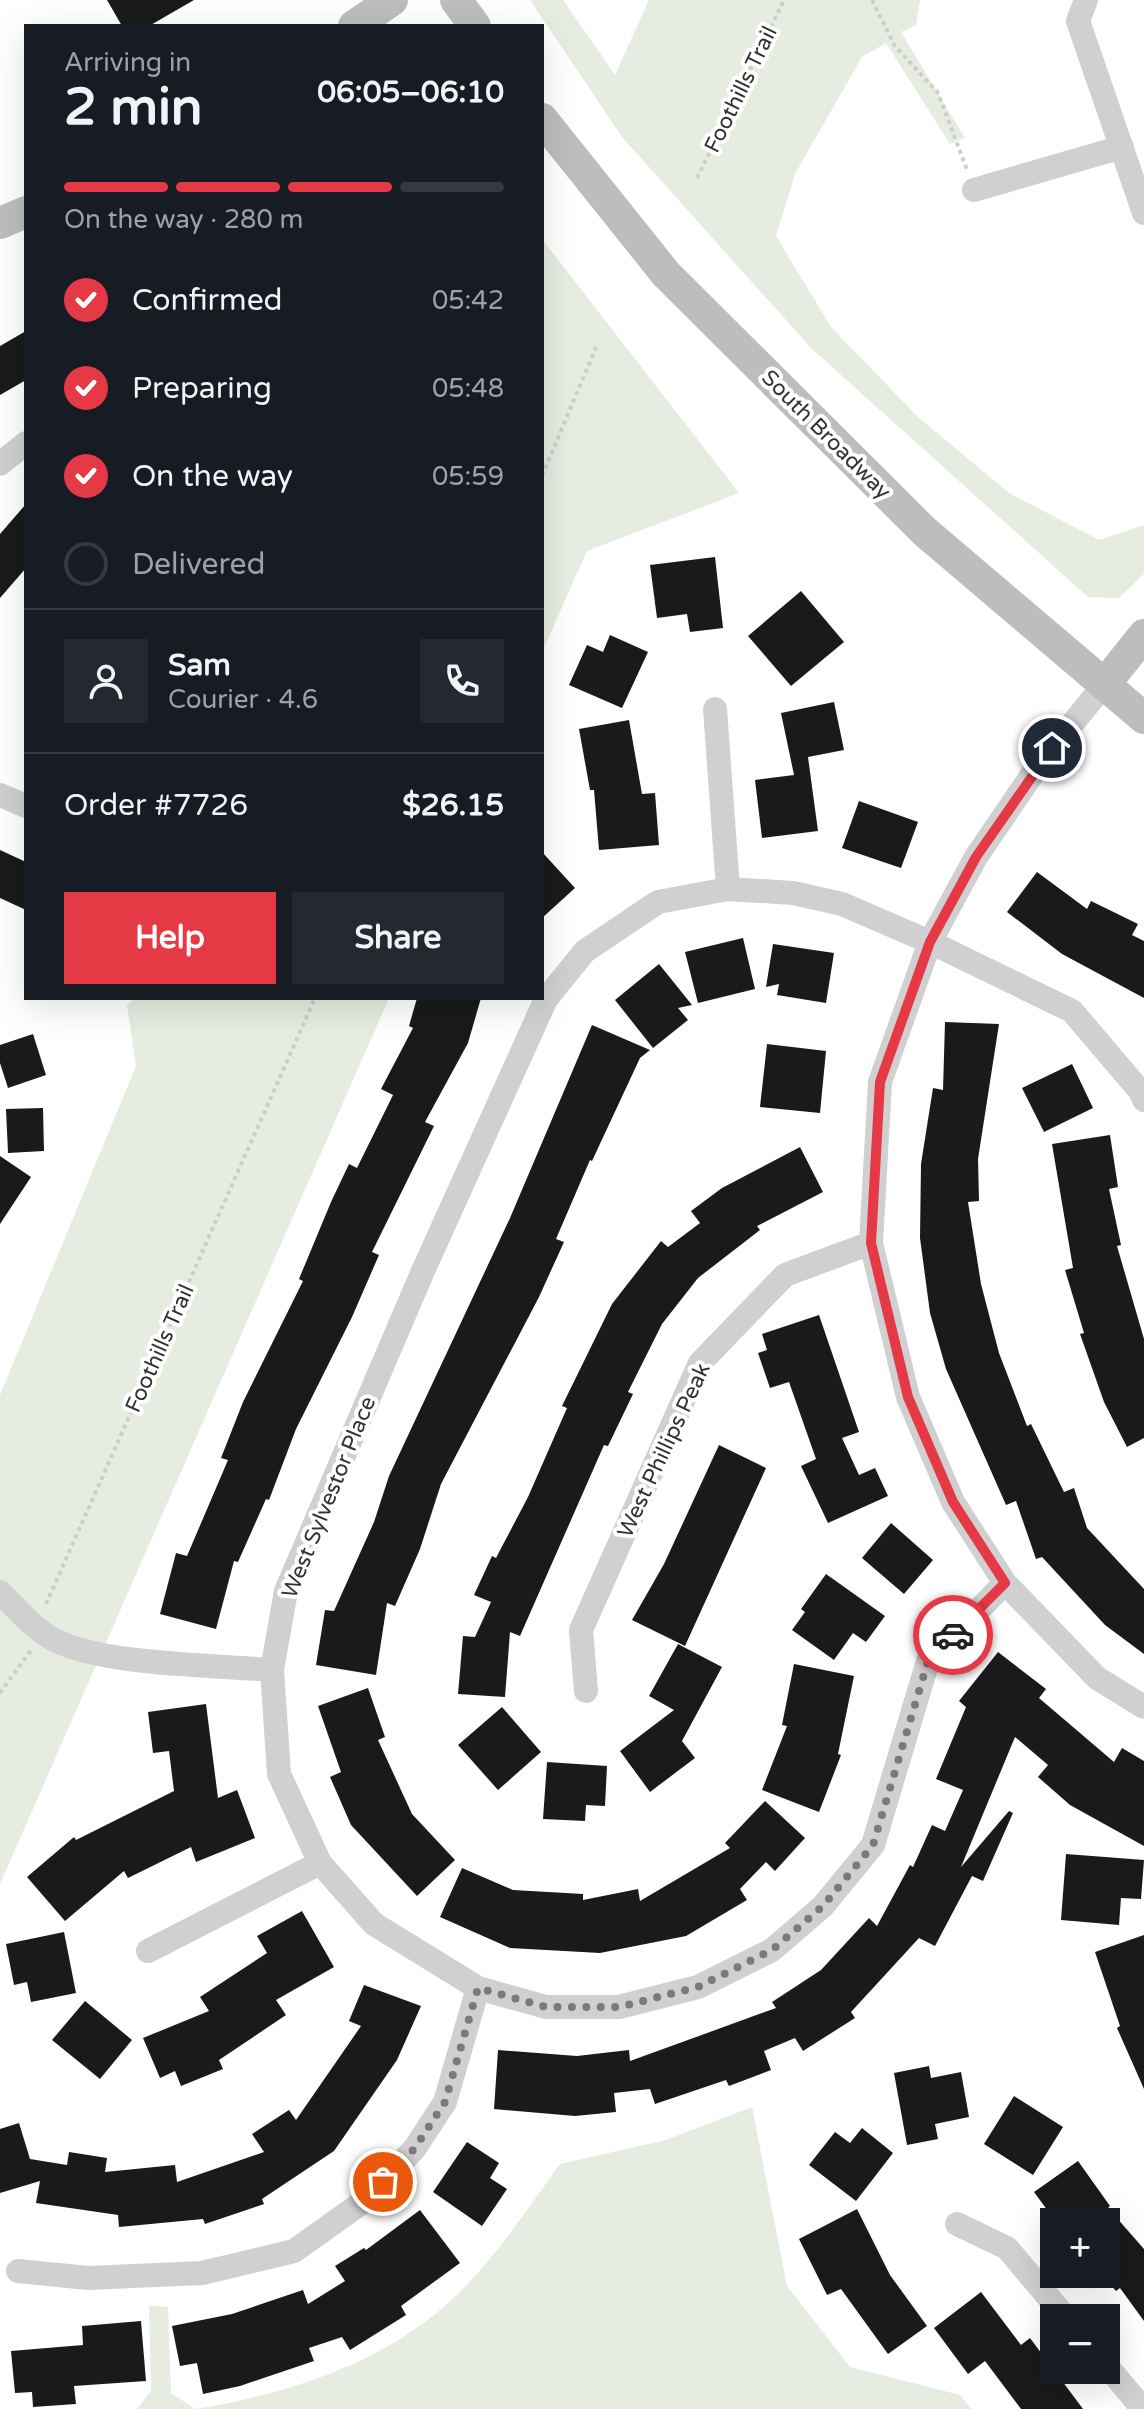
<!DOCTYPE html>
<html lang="en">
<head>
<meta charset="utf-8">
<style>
	body { margin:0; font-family:"Varela Round",sans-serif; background:#242831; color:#f1f3f6; height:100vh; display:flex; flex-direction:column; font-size:30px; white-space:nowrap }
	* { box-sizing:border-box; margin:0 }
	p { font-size:26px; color:#9ea1a6 }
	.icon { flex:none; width:44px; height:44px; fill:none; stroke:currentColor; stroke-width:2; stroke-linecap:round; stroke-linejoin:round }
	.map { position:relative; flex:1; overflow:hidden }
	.drawer { position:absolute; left:24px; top:24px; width:520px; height:976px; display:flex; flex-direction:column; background:#171b24; border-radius:0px; box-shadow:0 8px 32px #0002 }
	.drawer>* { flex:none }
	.fabs { position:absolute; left:1040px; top:2208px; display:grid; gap:16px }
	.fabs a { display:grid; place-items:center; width:80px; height:80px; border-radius:0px; background:#171b24; box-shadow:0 8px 32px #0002; font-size:40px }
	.pin { position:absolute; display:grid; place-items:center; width:68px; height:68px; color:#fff; margin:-34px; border:4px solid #fff; border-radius:50%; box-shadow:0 2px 8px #0007 }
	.courier { position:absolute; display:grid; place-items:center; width:80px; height:80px; margin:-40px; border:6px solid #e63946; border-radius:50%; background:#fff; color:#222; box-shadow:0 2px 10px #0007 }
	.headline em { font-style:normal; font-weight:700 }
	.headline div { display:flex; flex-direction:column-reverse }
	.headline { display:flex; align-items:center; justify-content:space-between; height:136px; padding:0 40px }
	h1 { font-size:52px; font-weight:700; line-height:60px }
	.bar { display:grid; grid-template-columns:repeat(4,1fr); gap:12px 8px; align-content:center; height:96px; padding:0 40px }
	.bar i { height:10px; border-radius:6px; background:#363941 }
	.bar .current { background:#e63946 }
	.bar p { grid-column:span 4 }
	.line { display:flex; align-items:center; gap:20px; padding:0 40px; border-top:2px solid #363941 }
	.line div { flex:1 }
	.round { display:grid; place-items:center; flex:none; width:84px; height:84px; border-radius:0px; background:#242831 }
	ol { padding:0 40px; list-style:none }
	li { display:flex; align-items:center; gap:24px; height:88px }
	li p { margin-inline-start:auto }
	li .icon { padding:8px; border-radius:50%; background:#e63946; color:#fff; stroke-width:4 }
	li:last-child { color:#9ea1a6 }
	li i { width:44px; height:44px; border:4px solid #363941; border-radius:50% }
	.primary-button { display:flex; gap:16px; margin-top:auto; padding:16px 40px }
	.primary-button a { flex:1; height:92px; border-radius:0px; background:#e63946; color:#fff; font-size:32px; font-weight:700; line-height:92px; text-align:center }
	.primary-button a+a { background:#242831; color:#f1f3f6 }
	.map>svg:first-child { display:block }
	.green { fill:#e6ecdf }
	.building { fill:#1a1a1a }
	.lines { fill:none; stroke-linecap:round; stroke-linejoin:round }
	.path { stroke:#cdcdcd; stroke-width:4; stroke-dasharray:4 4; stroke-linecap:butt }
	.street { stroke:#d0d0d0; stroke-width:24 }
	.secondary { stroke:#bdbdbd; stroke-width:32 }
	.done { stroke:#7a7a7a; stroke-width:8; stroke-dasharray:0 14.4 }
	.route { stroke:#e63946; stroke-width:10 }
	.labels { text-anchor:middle; stroke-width:8; stroke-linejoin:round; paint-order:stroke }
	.street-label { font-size:22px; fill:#333; stroke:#fff }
</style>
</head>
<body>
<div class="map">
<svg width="1144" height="2409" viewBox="0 0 1144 2409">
	<rect width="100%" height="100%" fill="#fff"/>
	<!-- green -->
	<path class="green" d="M 530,0 L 563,0 L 615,75 L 649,0 L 920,0 L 916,25 L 901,32 L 965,138 L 950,144 L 886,43 L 862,57 L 795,174 L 776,236 L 831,327 L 918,417 L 1009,493 L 1099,540 L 1144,525 L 1144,574 L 1119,598 L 1088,597 L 811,348 L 622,137 Z
		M 542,239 L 739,493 L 587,551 L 542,652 Z
		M 136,998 L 389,998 L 0,1884 L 0,1395 L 136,1066 L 127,1005 Z
		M 752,2107 L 787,2286 L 850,2367 L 960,2395 L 971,2409 L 197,2409 C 294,2392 390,2362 462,2290 C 499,2252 529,2207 560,2164 L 666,2140 Z
		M 149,2306 L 168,2307 L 171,2393 L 195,2409 L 137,2409 L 151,2391 Z"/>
	<!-- building -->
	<path class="building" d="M 107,0 L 194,0 L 149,26 L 122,26 Z
		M 26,331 L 26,380 L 0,395 L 0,346 Z
		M 26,504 L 26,568 L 0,598 L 0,534 Z
		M 715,557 L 723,628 L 690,632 L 687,614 L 657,618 L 650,565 Z
		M 801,591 L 844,642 L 791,686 L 748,636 Z
		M 610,635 L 648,652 L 622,708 L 569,685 L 587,645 L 603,652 Z
		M 834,702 L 844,750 L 808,757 L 818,831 L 762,838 L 755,780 L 794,775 L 781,713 Z
		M 629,720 L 642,794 L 655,793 L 659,845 L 599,850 L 594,790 L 590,790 L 579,729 Z
		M 859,801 L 918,822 L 901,868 L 842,848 Z
		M 0,850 L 26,862 L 26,910 L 0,898 Z
		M 542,852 L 575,888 L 542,918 Z
		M 1037,872 L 1087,909 L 1091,901 L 1138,924 L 1132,935 L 1144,941 L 1144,998 L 1062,954 L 1007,912 Z
		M 743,938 L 755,989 L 698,1003 L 685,952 Z
		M 773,944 L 834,953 L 826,1003 L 777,995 L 779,984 L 766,987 Z
		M 659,964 L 692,1005 L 678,1008 L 688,1020 L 653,1048 L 615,1000 Z
		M 417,998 L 481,998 L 468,1043 L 425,1122 L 434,1126 L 372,1252 L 379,1255 L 352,1317 L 296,1429 L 269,1500 L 266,1499 L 238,1562 L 234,1561 L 216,1629 L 160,1614 L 176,1553 L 187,1556 L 228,1460 L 221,1458 L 243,1402 L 303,1281 L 299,1279 L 331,1202 L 349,1164 L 357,1168 L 393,1095 L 381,1089 L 413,1028 L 409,1026 Z
		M 945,1022 L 999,1024 L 978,1159 L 979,1201 L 968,1202 L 981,1284 L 999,1353 L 1027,1426 L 1031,1424 L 1064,1492 L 1074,1488 L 1087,1528 L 1144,1589 L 1144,1654 L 1105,1625 L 1042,1557 L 1036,1559 L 1016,1501 L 1006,1505 L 946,1369 L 930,1313 L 920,1238 L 921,1164 L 933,1088 L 943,1090 Z
		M 592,1025 L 650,1050 L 640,1058 L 592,1161 L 590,1160 L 556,1239 L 564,1242 L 539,1297 L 441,1484 L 420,1549 L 395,1606 L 387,1603 L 376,1675 L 316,1665 L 325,1610 L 334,1611 L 374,1522 L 389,1476 L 510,1218 Z
		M 33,1034 L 46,1075 L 8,1088 L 0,1063 L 0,1045 Z
		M 767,1044 L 826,1051 L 820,1113 L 760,1107 Z
		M 1072,1064 L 1093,1108 L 1044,1132 L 1022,1088 Z
		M 43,1108 L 44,1151 L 8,1153 L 6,1109 Z
		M 1110,1135 L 1118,1187 L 1109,1189 L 1121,1245 L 1117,1246 L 1144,1339 L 1144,1438 L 1127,1447 L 1104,1402 L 1080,1334 L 1084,1333 L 1065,1270 L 1073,1268 L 1052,1144 Z
		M 800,1147 L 823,1192 L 757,1226 L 760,1230 L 698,1278 L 662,1324 L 628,1392 L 633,1394 L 608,1446 L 604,1445 L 520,1636 L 510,1632 L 505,1697 L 458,1694 L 463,1636 L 475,1637 L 491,1602 L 474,1595 L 492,1556 L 496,1558 L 528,1497 L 567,1408 L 562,1406 L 612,1304 L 661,1241 L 668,1247 L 700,1223 L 691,1211 L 722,1188 Z
		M 0,1156 L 31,1177 L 0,1224 Z
		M 819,1315 L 859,1432 L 842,1438 L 859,1475 L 875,1468 L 888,1496 L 828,1523 L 801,1466 L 816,1459 L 789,1382 L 770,1388 L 758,1353 L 767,1350 L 762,1334 Z
		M 719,1445 L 766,1468 L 685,1646 L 632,1620 L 664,1564 Z
		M 891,1523 L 933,1560 L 904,1594 L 862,1558 Z
		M 826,1574 L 885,1616 L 866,1642 L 853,1633 L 834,1660 L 792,1630 L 805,1612 L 801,1609 Z
		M 678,1644 L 722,1667 L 682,1741 L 695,1758 L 650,1792 L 620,1751 L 674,1710 L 649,1696 Z
		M 998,1652 L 1046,1689 L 1039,1698 L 1114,1762 L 1122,1748 L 1144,1761 L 1144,1846 L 1070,1805 L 1038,1777 L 1048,1765 L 1015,1737 L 961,1867 L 1009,1811 L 1013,1813 L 983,1881 L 972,1876 L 935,1946 L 919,1938 L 851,2012 L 855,2018 L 803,2051 L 795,2038 L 764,2051 L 771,2070 L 729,2086 L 726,2080 L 655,2104 L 650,2089 L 614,2093 L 616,2112 L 575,2116 L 494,2109 L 498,2050 L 577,2056 L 629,2050 L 630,2061 L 776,2008 L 772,2002 L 821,1970 L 869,1918 L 877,1926 L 910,1865 L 913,1867 L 932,1825 L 945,1831 L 963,1790 L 936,1779 L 966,1707 L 959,1701 Z
		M 794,1664 L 854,1676 L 838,1754 L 841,1755 L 819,1812 L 762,1790 L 787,1726 L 782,1725 Z
		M 368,1688 L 385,1737 L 378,1740 L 412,1814 L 455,1860 L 417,1896 L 351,1825 L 330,1777 L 341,1772 L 318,1706 Z
		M 206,1704 L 218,1798 L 237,1790 L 255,1838 L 196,1862 L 191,1847 L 128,1878 L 124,1871 L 65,1921 L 27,1877 L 74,1837 L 76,1840 L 174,1791 L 169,1751 L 153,1753 L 148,1712 Z
		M 502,1707 L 541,1752 L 498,1790 L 458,1745 Z
		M 547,1762 L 607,1766 L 605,1806 L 586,1805 L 585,1821 L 543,1819 Z
		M 765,1801 L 805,1838 L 775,1871 L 766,1862 L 740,1889 L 747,1900 L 686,1936 L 600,1953 L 510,1948 L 440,1917 L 462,1868 L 513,1890 L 583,1894 L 583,1900 L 638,1889 L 640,1901 L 730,1848 L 725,1843 Z
		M 1066,1854 L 1144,1860 L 1141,1899 L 1121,1898 L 1119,1925 L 1061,1920 Z
		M 302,1911 L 334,1967 L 276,2000 L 286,2015 L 219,2060 L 223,2069 L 181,2086 L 175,2071 L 160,2078 L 143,2038 L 209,2011 L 200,1997 L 267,1953 L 257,1936 Z
		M 64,1932 L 76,1993 L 31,2002 L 27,1982 L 14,1985 L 6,1944 Z
		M 1144,1935 L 1144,2089 L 1117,2028 L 1120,2026 L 1095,1952 Z
		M 364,1985 L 421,2006 L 397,2060 L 334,2151 L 262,2199 L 264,2204 L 205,2224 L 203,2219 L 119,2227 L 118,2215 L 36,2203 L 40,2181 L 0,2193 L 0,2129 L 19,2123 L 30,2159 L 67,2165 L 69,2152 L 107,2158 L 105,2172 L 175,2165 L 177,2182 L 264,2152 L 252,2134 L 289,2110 L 296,2120 L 361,2026 L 349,2021 Z
		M 85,2001 L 132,2040 L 100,2079 L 52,2040 Z
		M 929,2066 L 931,2078 L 961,2072 L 969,2117 L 935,2124 L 938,2139 L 907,2145 L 894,2073 Z
		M 1014,2096 L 1063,2127 L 1033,2175 L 984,2144 Z
		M 862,2128 L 893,2153 L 856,2201 L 809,2165 L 835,2132 L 850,2143 Z
		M 467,2142 L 499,2163 L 490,2178 L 507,2189 L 482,2226 L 433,2192 Z
		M 1078,2161 L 1110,2206 L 1108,2208 L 1144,2249 L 1144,2321 L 1120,2288 L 1116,2291 L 1106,2280 L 1106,2222 L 1056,2222 L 1034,2192 Z
		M 857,2209 L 890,2275 L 927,2326 L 888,2354 L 841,2289 L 827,2295 L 799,2239 Z
		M 420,2210 L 460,2263 L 401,2306 L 406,2315 L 350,2350 L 342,2337 L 309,2348 L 314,2361 L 240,2386 L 203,2394 L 197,2363 L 180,2366 L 172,2326 L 232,2314 L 303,2290 L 308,2304 L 345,2281 L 335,2266 L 364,2248 L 366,2250 Z
		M 981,2292 L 1021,2345 L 1030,2338 L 1083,2409 L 1021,2409 L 985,2361 L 968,2374 L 934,2328 Z
		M 141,2321 L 146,2381 L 74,2386 L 76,2404 L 33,2407 L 32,2392 L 15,2393 L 11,2351 L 83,2345 L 82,2326 Z"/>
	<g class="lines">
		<!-- path -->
		<path class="path" d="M 872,0 L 895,46 L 938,93 L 967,170
			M 697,178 L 784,0
			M 542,476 L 597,345
			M 46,1604 L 315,998
			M 0,1693 L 31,1650"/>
		<!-- street -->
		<path class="street" d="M 1086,0 L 1078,21 L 1144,213
			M 974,190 L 1122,147
			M 0,464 L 26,443
			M 1104,685 L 1040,763 L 976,857 L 930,942 L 880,1082 L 871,1243 L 908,1397 L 953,1502 L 1005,1583 L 1097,1678 L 1144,1707
			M 715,709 L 728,889
			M 0,795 L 26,806
			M 1005,1583 L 928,1661 L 873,1845 L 823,1906 L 772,1950 L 698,1987 L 619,2007 L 546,2007 L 478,1988 L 374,1924 L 320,1863 L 279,1774 L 272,1670 L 286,1591 L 423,1271 L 546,999 L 585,951 L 658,902 L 728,889 L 793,893 L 842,904 L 930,942 L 1072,1011 L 1140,1091 L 1144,1100
			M 0,1592 C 16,1608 31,1626 51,1638 C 96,1665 215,1665 272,1670
			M 586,1691 L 581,1630 L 700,1363 L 785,1275 L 871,1243
			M 148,1951 L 320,1863
			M 957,2224 L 1007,2248 L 1066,2318
			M 18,2271 L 88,2278 L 202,2273 L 294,2251 L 367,2199 L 415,2148 L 445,2102 L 478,1988
			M 1106,2365 L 1143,2409"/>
		<!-- secondary -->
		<path class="secondary" d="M 456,0 L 475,26
			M 354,26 L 392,0
			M 542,119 L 666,274 L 881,488 L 924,531 L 1144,718
			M 0,223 L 26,212
			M 1104,685 L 1144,635"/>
	</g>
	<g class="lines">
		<!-- done -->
		<path class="done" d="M 383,2182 L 415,2148 L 445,2102 L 478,1988 L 546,2007 L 619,2007 L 698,1987 L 772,1950 L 823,1906 L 873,1845 L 928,1661 L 953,1635"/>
		<!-- route -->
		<path class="route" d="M 953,1635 L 1005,1583 L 953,1502 L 908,1397 L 871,1243 L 880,1082 L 930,942 L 976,857 L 1052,748"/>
	</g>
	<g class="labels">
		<!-- street labels -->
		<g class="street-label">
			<text transform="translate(740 89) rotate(-64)" y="8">Foothills Trail</text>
			<text transform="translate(827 434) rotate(45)" y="8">South Broadway</text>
			<text transform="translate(159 1348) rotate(-66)" y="8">Foothills Trail</text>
			<text transform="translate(663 1450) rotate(-65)" y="8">West Phillips Peak</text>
			<text transform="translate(328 1497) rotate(-68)" y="8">West Sylvestor Place</text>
		</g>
	</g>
</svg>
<div class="fabs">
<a>+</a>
<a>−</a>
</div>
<div class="pin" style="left:383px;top:2182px;background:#ea580c"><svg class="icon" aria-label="bag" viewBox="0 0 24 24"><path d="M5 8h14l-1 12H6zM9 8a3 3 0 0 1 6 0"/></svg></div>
<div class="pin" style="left:1052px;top:748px;background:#1f2937"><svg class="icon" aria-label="home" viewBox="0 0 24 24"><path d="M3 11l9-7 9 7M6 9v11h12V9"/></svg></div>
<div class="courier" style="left:953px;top:1635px"><svg class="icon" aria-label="car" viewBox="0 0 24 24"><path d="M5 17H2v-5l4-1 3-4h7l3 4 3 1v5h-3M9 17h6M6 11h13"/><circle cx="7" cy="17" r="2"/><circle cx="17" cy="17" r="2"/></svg></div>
<section class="drawer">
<div class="headline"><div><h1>2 min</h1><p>Arriving in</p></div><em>06:05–06:10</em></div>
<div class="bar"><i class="current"></i><i class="current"></i><i class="current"></i><i></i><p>On the way · 280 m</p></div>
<ol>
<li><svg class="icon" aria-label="check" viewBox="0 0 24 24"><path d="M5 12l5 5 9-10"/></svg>Confirmed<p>05:42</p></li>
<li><svg class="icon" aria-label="check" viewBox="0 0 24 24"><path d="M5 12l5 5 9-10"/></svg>Preparing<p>05:48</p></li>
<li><svg class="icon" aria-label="check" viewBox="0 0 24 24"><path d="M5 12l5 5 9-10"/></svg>On the way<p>05:59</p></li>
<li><i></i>Delivered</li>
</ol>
<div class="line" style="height:144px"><a class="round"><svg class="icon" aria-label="person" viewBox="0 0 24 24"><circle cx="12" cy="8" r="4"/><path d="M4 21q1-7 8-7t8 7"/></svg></a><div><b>Sam</b><p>Courier · 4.6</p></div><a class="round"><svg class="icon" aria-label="phone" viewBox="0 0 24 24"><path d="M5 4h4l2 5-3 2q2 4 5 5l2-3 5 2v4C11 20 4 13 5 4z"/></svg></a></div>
<div class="line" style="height:104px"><div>Order #7726</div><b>$26.15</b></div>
<div class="primary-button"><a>Help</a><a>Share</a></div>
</section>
</div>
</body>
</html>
